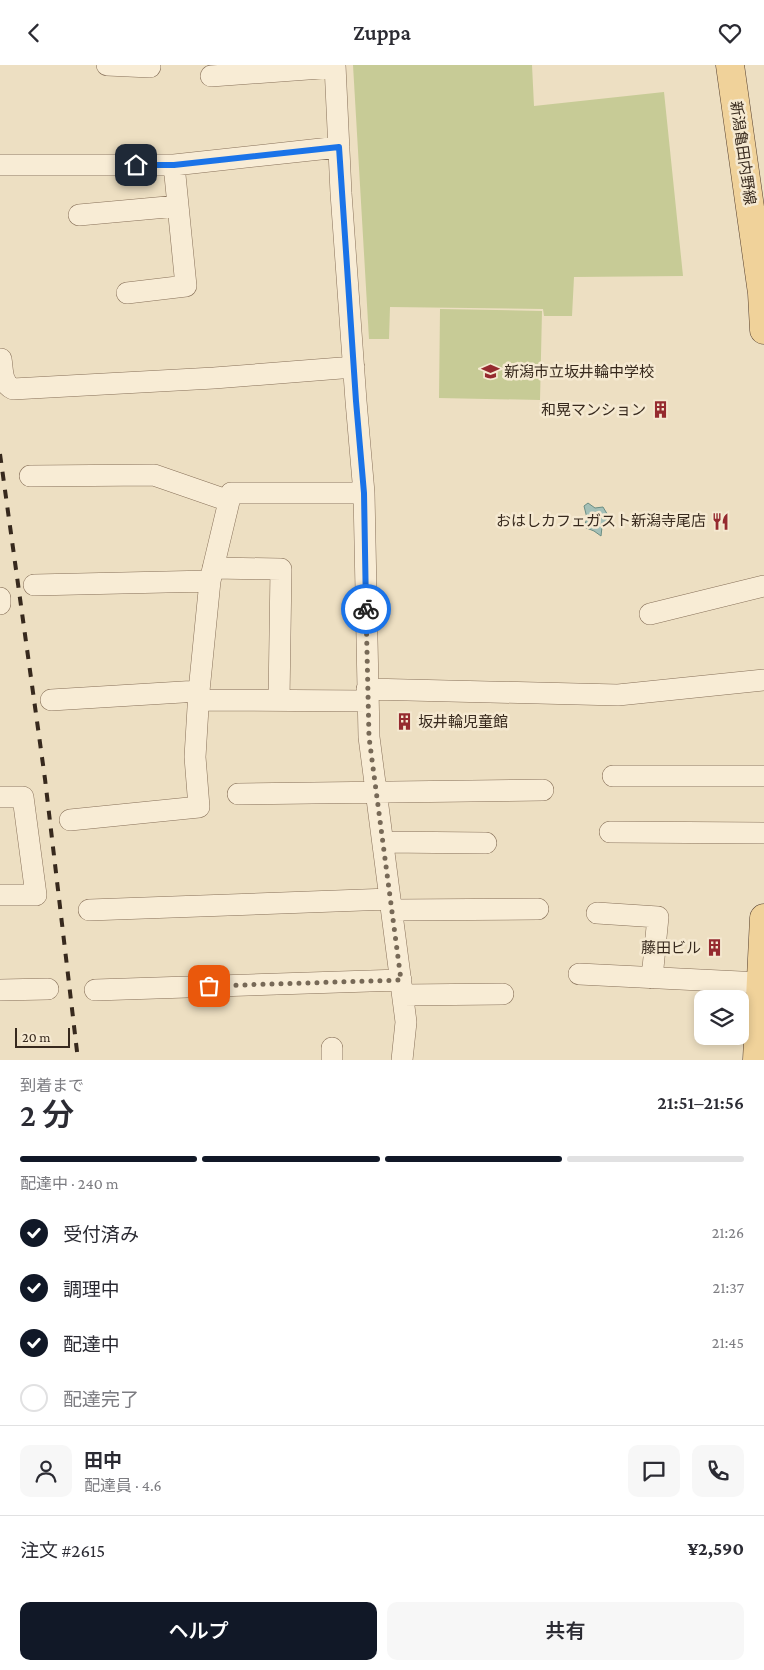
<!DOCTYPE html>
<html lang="ja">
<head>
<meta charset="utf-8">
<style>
	body { margin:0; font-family:"Crimson Pro","Noto Sans JP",serif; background:#f7f7f7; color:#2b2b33; height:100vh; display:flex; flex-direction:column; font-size:19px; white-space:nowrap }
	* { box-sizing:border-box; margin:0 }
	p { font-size:16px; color:#7c7c81 }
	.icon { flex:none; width:28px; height:28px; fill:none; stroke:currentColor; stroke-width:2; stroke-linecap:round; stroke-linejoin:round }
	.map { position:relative; height:995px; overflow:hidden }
	.panel { display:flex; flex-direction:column; background:#fff; flex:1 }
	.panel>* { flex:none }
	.tools { position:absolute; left:694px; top:925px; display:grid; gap:10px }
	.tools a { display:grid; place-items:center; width:55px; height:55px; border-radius:10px; background:#fff; box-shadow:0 2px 8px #0003; font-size:25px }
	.scale { position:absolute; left:15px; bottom:12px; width:55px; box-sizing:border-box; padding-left:5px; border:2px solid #37291d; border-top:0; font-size:14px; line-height:18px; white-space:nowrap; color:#37291d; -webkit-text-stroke:4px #f5e9d1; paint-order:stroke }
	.pin { position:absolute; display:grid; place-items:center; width:42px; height:42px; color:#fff; margin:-21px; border-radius:10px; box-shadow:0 2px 8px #0006 }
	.courier { position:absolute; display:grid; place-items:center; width:50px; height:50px; margin:-25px; border:4px solid #1a73e8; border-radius:50%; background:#fff; color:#222; box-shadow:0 1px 6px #0007 }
	.head em { font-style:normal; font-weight:600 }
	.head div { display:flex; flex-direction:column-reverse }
	.head { display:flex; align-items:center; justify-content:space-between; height:85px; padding:0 20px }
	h1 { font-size:32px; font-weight:600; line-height:38px }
	.bar { display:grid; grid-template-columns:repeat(4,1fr); gap:8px 5px; align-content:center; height:60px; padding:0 20px }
	.bar i { height:6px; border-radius:4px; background:#e1e1e2 }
	.bar .selected { background:#111827 }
	.bar p { grid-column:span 4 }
	.line { display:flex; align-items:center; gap:12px; padding:0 20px; border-top:1px solid #e1e1e2 }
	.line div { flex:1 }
	.round { display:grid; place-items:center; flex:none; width:52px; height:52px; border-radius:10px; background:#f7f7f7 }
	ol { padding:0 20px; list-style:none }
	li { display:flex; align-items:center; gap:15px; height:55px }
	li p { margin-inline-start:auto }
	li .icon { padding:5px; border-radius:50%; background:#111827; color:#fff; stroke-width:4 }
	li:last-child { color:#7c7c81 }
	li i { width:28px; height:28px; border:2px solid #e1e1e2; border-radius:50% }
	.primary-button { display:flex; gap:10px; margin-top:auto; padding:10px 20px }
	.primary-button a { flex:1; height:58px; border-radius:10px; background:#111827; color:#fff; font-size:20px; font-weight:600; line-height:58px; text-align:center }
	.primary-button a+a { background:#f7f7f7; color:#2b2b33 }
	header { display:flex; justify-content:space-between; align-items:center; height:65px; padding:0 20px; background:#fff; font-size:22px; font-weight:600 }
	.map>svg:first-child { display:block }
	.green { fill:#c7cb96 }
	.water { fill:#a4c0b7; stroke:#6b8e84 }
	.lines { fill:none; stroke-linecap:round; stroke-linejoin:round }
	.minor-casing { stroke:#877059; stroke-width:22 }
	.primary-casing { stroke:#543e2e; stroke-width:29 }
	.minor { stroke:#f8ecd5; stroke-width:21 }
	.primary { stroke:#f0d29a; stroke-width:28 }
	.rail { stroke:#37291d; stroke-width:4; stroke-dasharray:9 9; stroke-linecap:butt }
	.done { stroke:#776957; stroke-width:5; stroke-dasharray:0 9 }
	.route { stroke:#1a73e8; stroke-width:6 }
	.labels { text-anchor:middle; stroke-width:5; stroke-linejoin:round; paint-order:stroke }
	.street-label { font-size:15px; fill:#37291d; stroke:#f5e9d1 }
	.poi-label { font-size:15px; fill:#37291d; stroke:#f5e9d1; text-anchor:end }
</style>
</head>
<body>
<header><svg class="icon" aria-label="back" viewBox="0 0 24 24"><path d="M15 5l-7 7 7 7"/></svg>Zuppa<svg class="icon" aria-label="heart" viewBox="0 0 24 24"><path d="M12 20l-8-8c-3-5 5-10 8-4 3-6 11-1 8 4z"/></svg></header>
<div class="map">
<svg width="764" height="995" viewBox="0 0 764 995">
	<rect width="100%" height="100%" fill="#eddfc2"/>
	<!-- green -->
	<path class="green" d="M 353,0 L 532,0 L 534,41 L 664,27 L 683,211 L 574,212 L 572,251 L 544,251 L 543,244 L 390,242 L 389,274 L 369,274 Z
		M 440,244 L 542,246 L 540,335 L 439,333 Z"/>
	<!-- water -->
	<path class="water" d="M 588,438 L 595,443 L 603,442 L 609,452 L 602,462 L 601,471 L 594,466 L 584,462 L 587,453 L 584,441 Z"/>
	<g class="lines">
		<defs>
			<path id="minor" d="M 107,0 L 150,2
				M 335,0 L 341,128 L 356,336 L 364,428 L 369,672 L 406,957 L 402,995
				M 211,11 L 335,2
				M 0,100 L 174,100 L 339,82
				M 79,150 L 178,141
				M 127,228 L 186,221 L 174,100
				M 1,294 C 3,305 1,318 13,324 L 214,313 L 354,302
				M 30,411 L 154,410 L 229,436
				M 213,503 L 281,504 L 279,635
				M 34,520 L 210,516
				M 0,533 L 0,539
				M 650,549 L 764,521
				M 367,624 L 618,630 L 764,615
				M 51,635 L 199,626
				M 199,635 L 368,636
				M 613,711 L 764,711
				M 238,729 L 543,725
				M 0,732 L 23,732 L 36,830 L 0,830
				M 70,755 L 199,742 L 195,692 L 199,626 L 210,516 L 231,428 L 364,428
				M 610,767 L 764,768
				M 383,777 L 486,778
				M 89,845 L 390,834
				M 392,845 L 538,844
				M 597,848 L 658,852 L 652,913
				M 579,909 L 761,918
				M 0,925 L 48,924
				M 95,925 L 401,915
				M 403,930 L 503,929
				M 332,983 L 332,995"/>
			<path id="primary" d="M 730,0 L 762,228 L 764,265
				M 757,995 L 764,853"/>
		</defs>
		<!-- minor casing -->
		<use href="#minor" class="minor-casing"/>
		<!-- primary casing -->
		<use href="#primary" class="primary-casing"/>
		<!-- minor -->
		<use href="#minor" class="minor"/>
		<!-- primary -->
		<use href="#primary" class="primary"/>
		<!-- rail -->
		<path class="rail" d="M 0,389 L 45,714 L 78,995"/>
	</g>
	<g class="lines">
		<!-- done -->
		<path class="done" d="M 209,921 L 401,915 L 369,672 L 366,544"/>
		<!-- route -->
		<path class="route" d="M 136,100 L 174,100 L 339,82 L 356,336 L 364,428 L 366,544"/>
	</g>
	<!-- icons -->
	<defs>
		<symbol id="school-bare" viewBox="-9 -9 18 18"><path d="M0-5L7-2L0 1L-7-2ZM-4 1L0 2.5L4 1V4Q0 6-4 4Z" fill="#952a2f" stroke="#f5e9d1" stroke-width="2.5" paint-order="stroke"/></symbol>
		<symbol id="building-bare" viewBox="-9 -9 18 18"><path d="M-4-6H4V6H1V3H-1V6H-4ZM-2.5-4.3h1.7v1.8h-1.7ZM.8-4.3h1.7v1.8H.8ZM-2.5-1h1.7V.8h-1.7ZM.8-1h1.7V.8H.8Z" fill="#952a2f" stroke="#f5e9d1" stroke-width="2.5" paint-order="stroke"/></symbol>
		<symbol id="restaurant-bare" viewBox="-9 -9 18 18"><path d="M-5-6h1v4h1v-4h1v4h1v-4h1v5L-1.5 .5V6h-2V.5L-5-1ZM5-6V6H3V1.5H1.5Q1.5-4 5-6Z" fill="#952a2f" stroke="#f5e9d1" stroke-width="2.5" paint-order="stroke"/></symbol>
	</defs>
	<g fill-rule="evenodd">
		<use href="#school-bare" x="478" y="294" width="25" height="25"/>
		<use href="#building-bare" x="648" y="332" width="25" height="25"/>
		<use href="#restaurant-bare" x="708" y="444" width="25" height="25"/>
		<use href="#building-bare" x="392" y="644" width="25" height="25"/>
		<use href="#building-bare" x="702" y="870" width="25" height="25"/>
	</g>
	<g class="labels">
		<!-- street labels -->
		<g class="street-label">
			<text transform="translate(743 88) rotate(82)" y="5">新潟亀田内野線</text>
		</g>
		<!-- poi labels -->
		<g class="poi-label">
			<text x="504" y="312" text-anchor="start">新潟市立坂井輪中学校</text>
			<text x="646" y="350">和晃マンション</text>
			<text x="706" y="461">おはしカフェガスト新潟寺尾店</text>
			<text x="418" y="662" text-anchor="start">坂井輪児童館</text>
			<text x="701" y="888">藤田ビル</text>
		</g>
	</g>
</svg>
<div class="tools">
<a><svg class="icon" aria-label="layers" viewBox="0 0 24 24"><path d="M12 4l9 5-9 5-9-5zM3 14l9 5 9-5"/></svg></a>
</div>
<div class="scale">20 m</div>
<div class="pin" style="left:209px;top:921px;background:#ea580c"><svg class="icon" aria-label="bag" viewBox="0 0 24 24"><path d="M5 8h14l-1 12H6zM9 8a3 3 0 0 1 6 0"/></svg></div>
<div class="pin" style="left:136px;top:100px;background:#1f2937"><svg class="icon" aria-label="home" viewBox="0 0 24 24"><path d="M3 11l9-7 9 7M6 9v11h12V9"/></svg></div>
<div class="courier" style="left:366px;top:544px"><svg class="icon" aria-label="bike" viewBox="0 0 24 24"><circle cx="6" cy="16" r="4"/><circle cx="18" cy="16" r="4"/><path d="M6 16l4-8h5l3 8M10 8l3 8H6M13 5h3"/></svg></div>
</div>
<section class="panel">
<div class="head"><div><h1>2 分</h1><p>到着まで</p></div><em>21:51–21:56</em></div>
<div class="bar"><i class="selected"></i><i class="selected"></i><i class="selected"></i><i></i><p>配達中 · 240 m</p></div>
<ol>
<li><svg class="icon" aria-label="check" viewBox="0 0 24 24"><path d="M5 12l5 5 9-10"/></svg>受付済み<p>21:26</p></li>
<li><svg class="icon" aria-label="check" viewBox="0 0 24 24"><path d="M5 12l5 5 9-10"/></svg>調理中<p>21:37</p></li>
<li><svg class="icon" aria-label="check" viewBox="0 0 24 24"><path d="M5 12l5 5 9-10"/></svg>配達中<p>21:45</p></li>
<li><i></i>配達完了</li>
</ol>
<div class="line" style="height:90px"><a class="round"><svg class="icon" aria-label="person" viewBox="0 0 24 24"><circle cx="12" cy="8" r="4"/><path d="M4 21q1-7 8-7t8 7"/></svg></a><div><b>田中</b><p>配達員 · 4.6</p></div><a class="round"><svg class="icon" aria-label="chat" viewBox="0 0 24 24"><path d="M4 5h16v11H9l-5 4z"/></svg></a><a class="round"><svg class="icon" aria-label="phone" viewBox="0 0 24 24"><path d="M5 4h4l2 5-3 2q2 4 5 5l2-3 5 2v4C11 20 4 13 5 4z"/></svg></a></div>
<div class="line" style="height:65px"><div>注文 #2615</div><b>¥2,590</b></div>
<div class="primary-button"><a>ヘルプ</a><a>共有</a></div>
</section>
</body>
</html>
